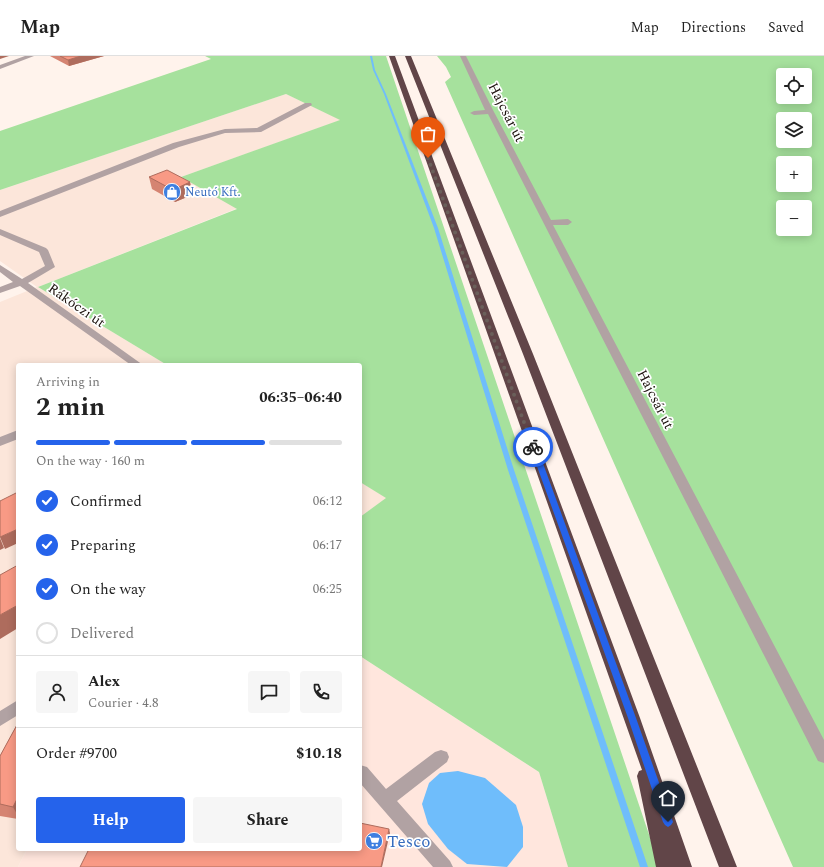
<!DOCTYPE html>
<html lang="en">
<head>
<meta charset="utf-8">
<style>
	body { margin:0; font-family:Spectral,serif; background:#f6f6f6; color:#222; height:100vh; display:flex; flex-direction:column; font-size:15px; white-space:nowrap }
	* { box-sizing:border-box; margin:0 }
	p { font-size:13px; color:#767676 }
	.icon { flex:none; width:22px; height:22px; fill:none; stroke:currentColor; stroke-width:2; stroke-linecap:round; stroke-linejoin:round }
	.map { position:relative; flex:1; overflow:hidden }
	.sheet { position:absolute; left:16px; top:307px; width:346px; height:488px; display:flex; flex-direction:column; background:#fff; border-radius:4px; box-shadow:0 2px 10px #0003 }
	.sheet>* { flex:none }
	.controls { position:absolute; left:776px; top:12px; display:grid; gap:8px }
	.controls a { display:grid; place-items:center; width:36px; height:36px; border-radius:4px; background:#fff; box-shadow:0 2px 10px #0003; font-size:20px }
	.pin { position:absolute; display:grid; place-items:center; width:34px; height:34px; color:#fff; margin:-41px -17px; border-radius:50% 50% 50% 0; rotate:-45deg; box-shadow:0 0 4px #0007 }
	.pin .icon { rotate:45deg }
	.courier { position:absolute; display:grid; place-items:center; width:40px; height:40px; margin:-20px; border:3px solid #2563eb; border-radius:50%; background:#fff; color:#222; box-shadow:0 1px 5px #0007 }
	.overview em { font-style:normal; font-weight:700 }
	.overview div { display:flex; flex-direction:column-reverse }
	.overview { display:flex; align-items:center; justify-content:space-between; height:68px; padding:0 20px }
	h1 { font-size:26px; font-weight:700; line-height:30px }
	.bar { display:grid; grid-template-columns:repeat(4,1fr); gap:6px 4px; align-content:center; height:48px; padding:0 20px }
	.bar i { height:5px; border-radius:3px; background:#e0e0e0 }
	.bar .on { background:#2563eb }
	.bar p { grid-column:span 4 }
	.line { display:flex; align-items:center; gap:10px; padding:0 20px; border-top:1px solid #e0e0e0 }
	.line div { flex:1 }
	.round { display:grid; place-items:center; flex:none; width:42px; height:42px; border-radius:4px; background:#f6f6f6 }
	ol { padding:0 20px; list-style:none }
	li { display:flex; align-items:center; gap:12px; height:44px }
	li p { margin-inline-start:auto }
	li .icon { padding:4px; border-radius:50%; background:#2563eb; color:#fff; stroke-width:4 }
	li:last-child { color:#767676 }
	li i { width:22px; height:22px; border:2px solid #e0e0e0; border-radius:50% }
	.cta { display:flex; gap:8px; margin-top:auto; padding:8px 20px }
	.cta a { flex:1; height:46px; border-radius:4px; background:#2563eb; color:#fff; font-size:16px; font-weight:700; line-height:46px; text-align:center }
	.cta a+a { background:#f6f6f6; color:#222 }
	header { display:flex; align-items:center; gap:24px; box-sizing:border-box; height:56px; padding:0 20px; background:#fff; border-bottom:1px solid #e0e0e0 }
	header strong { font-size:19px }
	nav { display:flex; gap:22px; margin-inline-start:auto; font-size:14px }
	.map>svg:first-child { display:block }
	.commercial { fill:#ffe6dd }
	.built { fill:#fce6da }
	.green { fill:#a6e19d; fill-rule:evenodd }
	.water { fill:#6fbdfb }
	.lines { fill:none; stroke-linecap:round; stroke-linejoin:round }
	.stream { fill:#6fbdfb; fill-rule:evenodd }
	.minor { fill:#b1a2a3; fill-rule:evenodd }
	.highway { fill:#614548; fill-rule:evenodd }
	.wall { fill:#d58472 }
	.shaded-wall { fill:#ae6c5d }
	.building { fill:#f89a85; stroke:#ae6c5d }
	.route { fill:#2563eb }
	.done { stroke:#6a5f5a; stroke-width:4; stroke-dasharray:0 7.2 }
	.labels { text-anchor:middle; stroke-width:3.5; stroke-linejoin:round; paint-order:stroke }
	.far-shop-label { font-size:12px; fill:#366cbe; stroke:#fff; text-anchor:start }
	.street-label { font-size:14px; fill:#1a100b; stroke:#fff }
	.near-shop-label { font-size:17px; fill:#366cbe; stroke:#fff; text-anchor:start }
</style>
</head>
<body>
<header>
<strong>Map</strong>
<nav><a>Map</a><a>Directions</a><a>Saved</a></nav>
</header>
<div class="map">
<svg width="824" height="811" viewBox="0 0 824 811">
	<rect width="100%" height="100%" fill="#fff3ec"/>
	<!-- commercial -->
	<path class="commercial" d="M 360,600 L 539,716 L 568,811 L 18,811 L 27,793 L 360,793 Z"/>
	<!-- built -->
	<path class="built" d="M 286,38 L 341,64 L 181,121 L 238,152 L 38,231 L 167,309 L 18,309 L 18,793 L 27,793 L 18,811 L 0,811 L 0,246 L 37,231 L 0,205 L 0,134 Z
		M 360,426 L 387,442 L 360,461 Z"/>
	<!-- green -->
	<path class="green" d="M 205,0 L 386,0 L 660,811 L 568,811 L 539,716 L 360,600 L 360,461 L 386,442 L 360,426 L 360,309 L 167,309 L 38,231 L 237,153 L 181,121 L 340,64 L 286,38 L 0,134 L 0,75 L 211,3 Z
		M 437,0 L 824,0 L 824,811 L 793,811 L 445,26 L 451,21 L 446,11 ZM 783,19 L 805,19 L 805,41 L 783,41 ZM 783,63 L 805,63 L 805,85 L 783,85 ZM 783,107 L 805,107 L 805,129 L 783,129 ZM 783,151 L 805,151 L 805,173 L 783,173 Z"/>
	<!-- water -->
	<path class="water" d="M 458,715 L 485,722 L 516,749 L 523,771 L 523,791 L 507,811 L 467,808 L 448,793 L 428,768 L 422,748 L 429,727 L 440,717 Z"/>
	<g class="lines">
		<!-- stream -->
		<path class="stream" d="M 370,0 L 372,0 L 375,14 L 386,38 L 438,172 L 514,414 L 648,811 L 640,811 L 508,414 L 434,172 L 384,38 L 373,14 Z"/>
		<!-- minor -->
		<path class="minor" d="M 25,0 L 34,0 L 0,13 L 0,9 Z
			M 460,0 L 466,0 L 494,56 L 551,164 L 568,163 L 572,166 L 568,169 L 553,169 L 824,684 L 824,707 L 818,705 L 488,58 L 474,59 L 470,57 L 474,55 L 485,54 Z
			M 305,47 L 311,47 L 312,49 L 261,76 L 225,77 L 179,91 L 0,161 L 0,155 L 173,87 L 225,73 L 257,72 Z
			M 0,173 L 46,192 L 48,194 L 55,211 L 28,227 L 143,309 L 131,309 L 20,230 L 0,237 L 0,231 L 13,226 L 0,216 L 0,209 L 22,223 L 45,210 L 39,196 L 0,179 Z
			M 18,374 L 18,383 L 0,390 L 0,381 Z
			M 18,644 L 18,659 L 0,670 L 0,655 Z
			M 441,694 L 447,696 L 449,701 L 447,706 L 397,745 L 450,805 L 453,811 L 433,811 L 360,727 L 360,709 L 367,711 L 386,733 L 435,696 Z"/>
		<!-- highway -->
		<path class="highway" d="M 389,0 L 395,0 L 640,662 L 692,811 L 674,811 L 672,805 L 674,811 L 656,811 L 637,720 L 639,715 L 642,714 Z
			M 405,0 L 411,0 L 533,298 L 737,811 L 719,811 L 523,298 Z"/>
	</g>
	<!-- wall -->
	<path class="wall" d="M 50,0 L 104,0 L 69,10 Z
		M 149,121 L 190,126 L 192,139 L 175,146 L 152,133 Z
		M 18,667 L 18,763 L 0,760 L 0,700 Z"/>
	<!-- shaded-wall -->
	<path class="shaded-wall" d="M 0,0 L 9,0 L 0,3 Z
		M 81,0 L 104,0 L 69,10 L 68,4 Z
		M 190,126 L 192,139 L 175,146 L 173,134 Z
		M 18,473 L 18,487 L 5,493 L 0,481 Z
		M 0,482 L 4,492 L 0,494 Z
		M 18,549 L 18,572 L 0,583 L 0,559 Z
		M 18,741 L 18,760 L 13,751 Z
		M 389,773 L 390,777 L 382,811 L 381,811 Z"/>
	<!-- building -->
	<path class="building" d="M 60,0 L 81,0 L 68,4 Z
		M 167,114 L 190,126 L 173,134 L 149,121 Z
		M 18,436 L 18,473 L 0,481 L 0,445 Z
		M 18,509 L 18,549 L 0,559 L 0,519 Z
		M 18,667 L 18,741 L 13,751 L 0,748 L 0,700 Z
		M 360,767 L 389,773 L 381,811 L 80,811 L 89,793 L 360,793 Z"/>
	<!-- route -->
	<path class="route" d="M 533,389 L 537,391 L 636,662 L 673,766 L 671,769 L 668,771 L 665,769 L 663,766 L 628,662 L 530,391 Z"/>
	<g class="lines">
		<!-- done -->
		<path class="done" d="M 428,102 L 533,391"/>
	</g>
	<!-- icons -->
	<defs>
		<symbol id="shop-disc" viewBox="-11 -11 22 22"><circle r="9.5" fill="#3f7fe0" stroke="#fff"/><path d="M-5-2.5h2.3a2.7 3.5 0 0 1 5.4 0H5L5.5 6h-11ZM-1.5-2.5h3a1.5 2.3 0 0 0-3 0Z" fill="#fff"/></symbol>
		<symbol id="supermarket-disc" viewBox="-11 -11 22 22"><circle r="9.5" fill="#3f7fe0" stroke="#fff"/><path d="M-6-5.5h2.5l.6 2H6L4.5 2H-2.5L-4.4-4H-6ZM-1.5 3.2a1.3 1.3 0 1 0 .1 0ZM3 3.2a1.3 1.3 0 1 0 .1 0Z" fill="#fff"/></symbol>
	</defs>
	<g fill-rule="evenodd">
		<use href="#shop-disc" x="162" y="126" width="20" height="20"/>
		<use href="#supermarket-disc" x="364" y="775" width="20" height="20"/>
	</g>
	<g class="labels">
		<!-- far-shop labels -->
		<g class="far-shop-label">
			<text x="185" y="140">Neutó Kft.</text>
		</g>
		<!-- street labels -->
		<g class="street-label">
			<text transform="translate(507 56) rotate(63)" y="5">Hajcsár út</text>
			<text transform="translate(77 249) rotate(35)" y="5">Rákóczi út</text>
			<text transform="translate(656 343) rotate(63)" y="5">Hajcsár út</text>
		</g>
		<!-- near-shop labels -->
		<g class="near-shop-label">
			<text x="387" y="791">Tesco</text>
		</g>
	</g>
</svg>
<div class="controls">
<a><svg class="icon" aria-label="locate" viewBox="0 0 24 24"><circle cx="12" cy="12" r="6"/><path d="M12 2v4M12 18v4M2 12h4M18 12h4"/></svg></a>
<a><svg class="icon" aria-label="layers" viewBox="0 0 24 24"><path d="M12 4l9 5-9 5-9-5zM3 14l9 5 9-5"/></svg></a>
<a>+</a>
<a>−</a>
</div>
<div class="pin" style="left:428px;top:102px;background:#ea580c"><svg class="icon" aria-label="bag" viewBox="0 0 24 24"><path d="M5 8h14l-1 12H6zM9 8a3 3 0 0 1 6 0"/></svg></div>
<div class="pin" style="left:668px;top:766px;background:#1f2937"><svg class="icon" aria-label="home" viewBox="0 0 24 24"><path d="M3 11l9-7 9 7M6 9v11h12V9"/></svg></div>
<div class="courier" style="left:533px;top:391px"><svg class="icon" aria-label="bike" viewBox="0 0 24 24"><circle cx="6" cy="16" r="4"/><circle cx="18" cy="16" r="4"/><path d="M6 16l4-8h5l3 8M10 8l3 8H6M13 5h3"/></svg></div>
<section class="sheet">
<div class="overview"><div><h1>2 min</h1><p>Arriving in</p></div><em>06:35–06:40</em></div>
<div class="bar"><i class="on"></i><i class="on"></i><i class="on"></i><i></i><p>On the way · 160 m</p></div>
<ol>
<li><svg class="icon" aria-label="check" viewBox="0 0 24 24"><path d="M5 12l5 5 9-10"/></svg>Confirmed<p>06:12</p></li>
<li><svg class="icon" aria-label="check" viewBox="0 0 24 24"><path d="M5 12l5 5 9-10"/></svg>Preparing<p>06:17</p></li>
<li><svg class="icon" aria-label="check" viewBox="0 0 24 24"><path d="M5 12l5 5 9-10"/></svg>On the way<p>06:25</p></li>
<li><i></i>Delivered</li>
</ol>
<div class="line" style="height:72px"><a class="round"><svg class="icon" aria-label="person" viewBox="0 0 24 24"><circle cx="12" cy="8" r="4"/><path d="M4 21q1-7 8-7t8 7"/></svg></a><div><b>Alex</b><p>Courier · 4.8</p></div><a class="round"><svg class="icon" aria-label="chat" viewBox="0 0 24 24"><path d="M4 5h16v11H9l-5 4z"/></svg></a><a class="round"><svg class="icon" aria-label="phone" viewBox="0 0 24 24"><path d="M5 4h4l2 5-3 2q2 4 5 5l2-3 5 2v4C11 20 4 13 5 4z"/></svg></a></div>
<div class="line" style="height:52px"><div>Order #9700</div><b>$10.18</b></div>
<div class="cta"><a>Help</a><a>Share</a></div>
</section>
</div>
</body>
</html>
